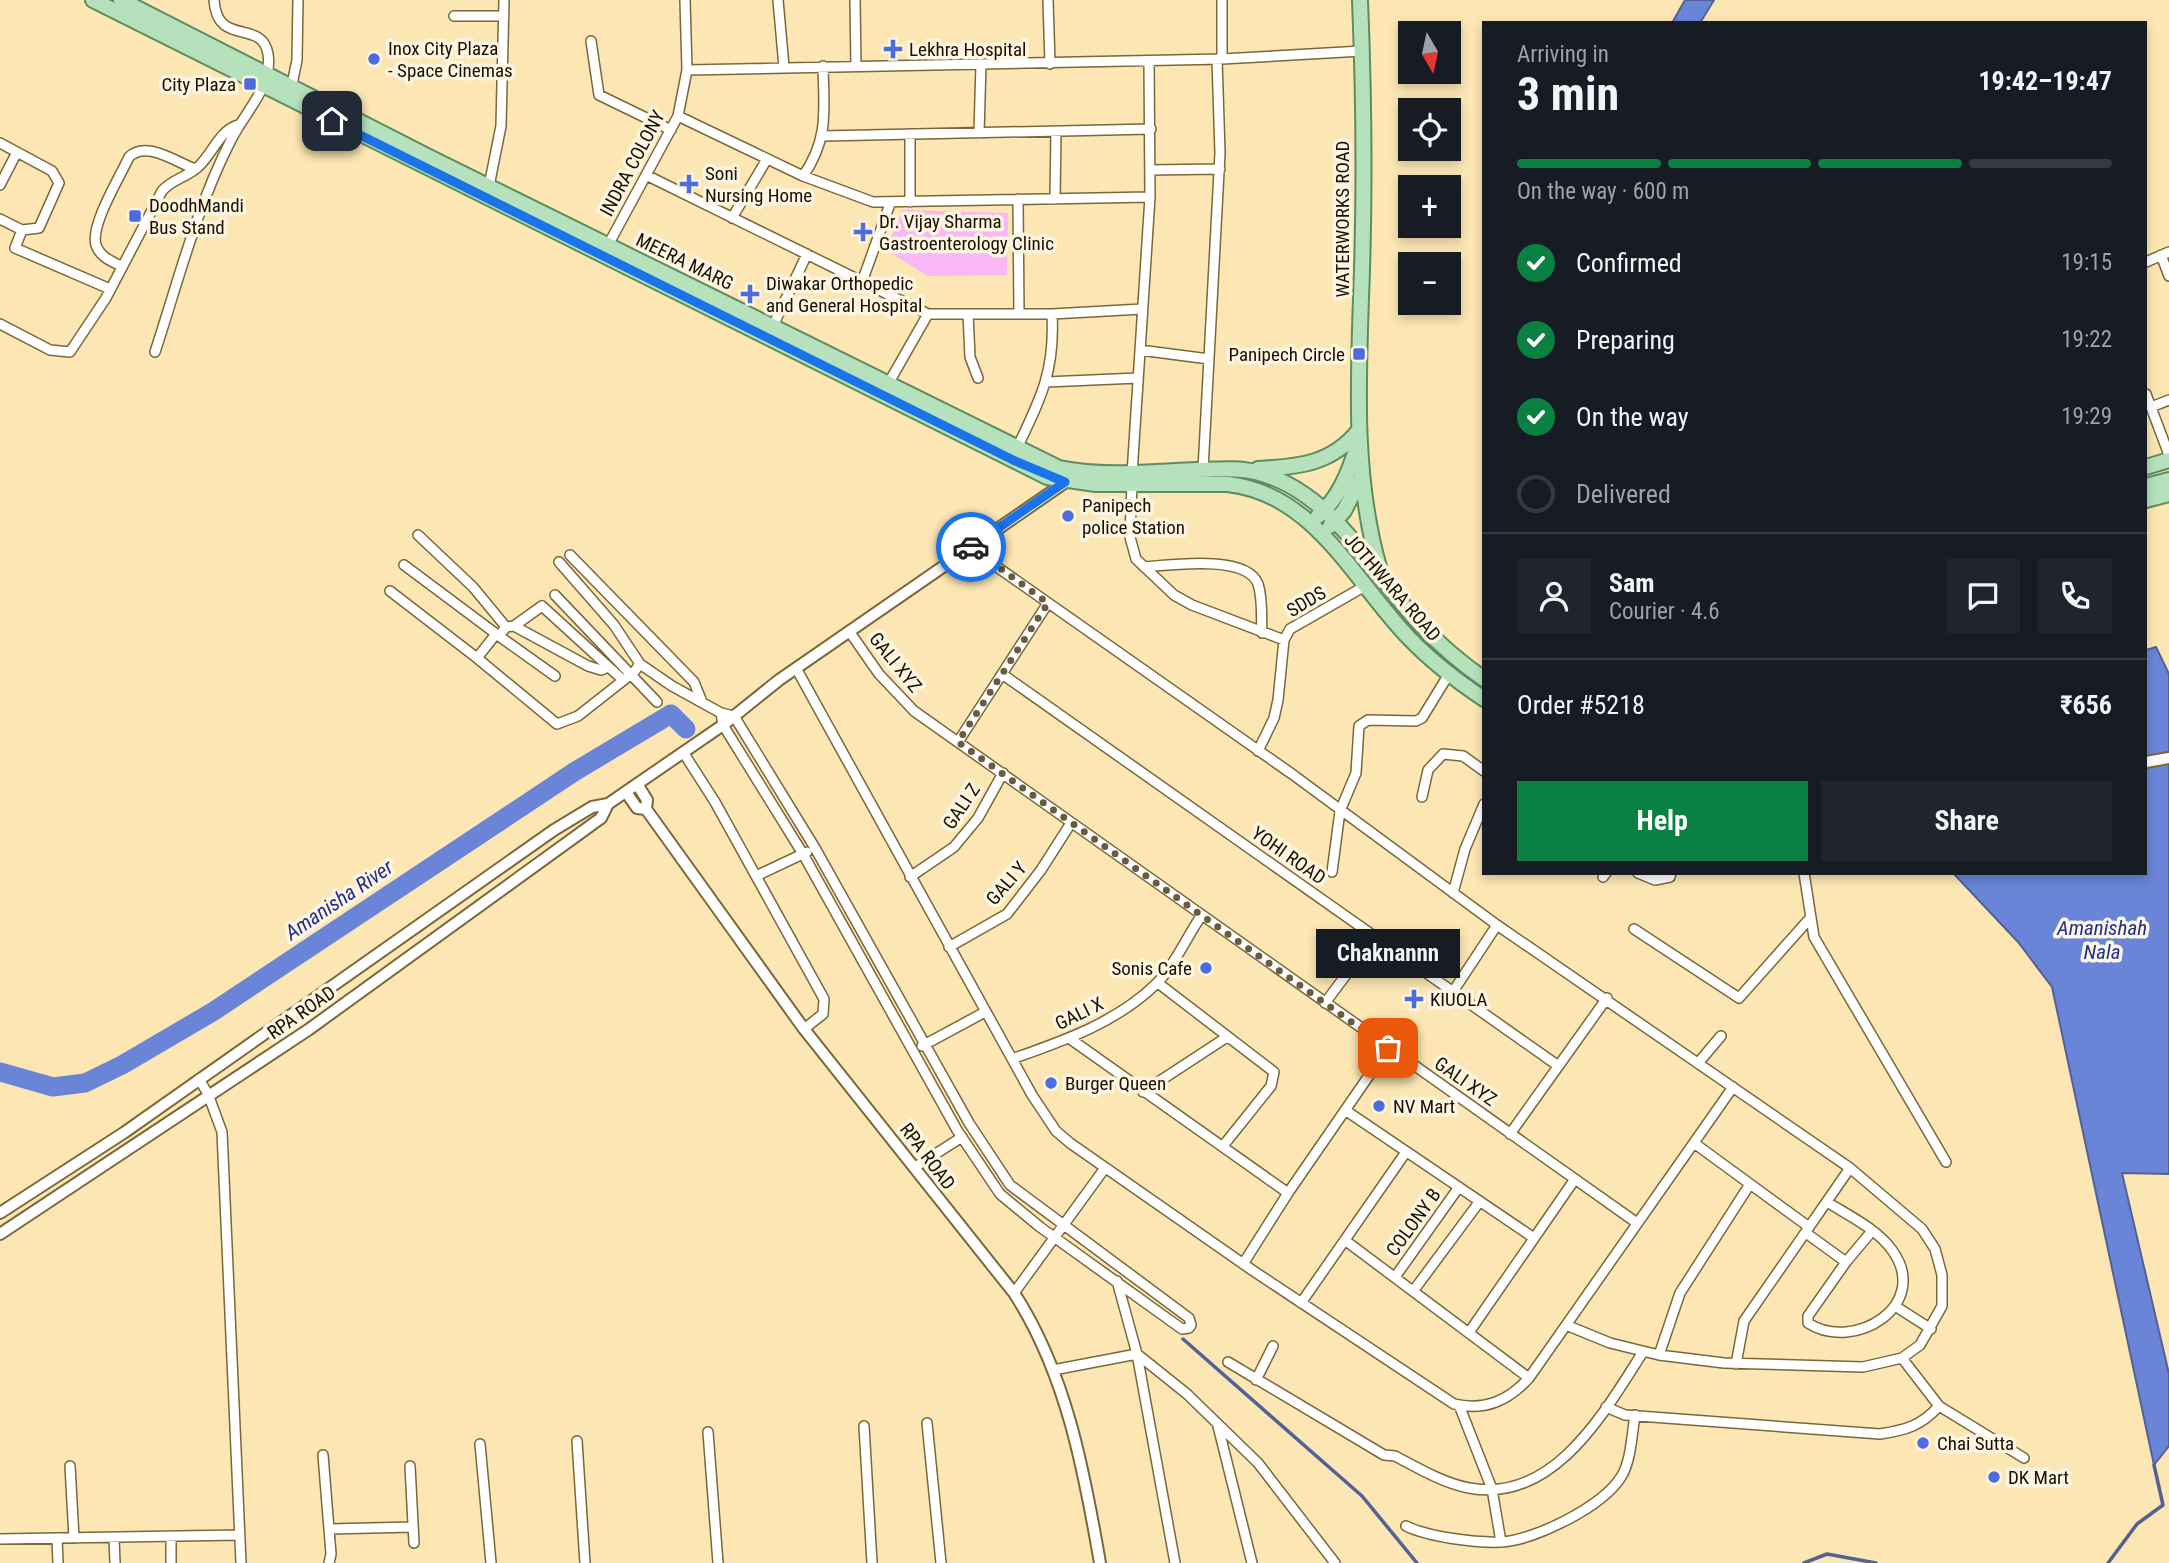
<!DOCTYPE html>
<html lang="en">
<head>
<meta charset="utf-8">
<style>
	body { margin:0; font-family:"Roboto Condensed",sans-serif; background:#20242c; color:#f1f3f6; height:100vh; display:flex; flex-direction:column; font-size:26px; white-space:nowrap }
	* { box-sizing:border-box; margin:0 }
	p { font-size:23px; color:#9ea1a6 }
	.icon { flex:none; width:38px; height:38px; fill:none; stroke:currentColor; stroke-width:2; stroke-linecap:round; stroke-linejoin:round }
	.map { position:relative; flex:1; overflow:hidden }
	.details { position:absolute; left:1482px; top:21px; width:665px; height:854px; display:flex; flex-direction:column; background:#171b24; border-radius:0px; box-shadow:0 4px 10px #0003 }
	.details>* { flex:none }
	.needle { width:46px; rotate:171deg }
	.buttons { position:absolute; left:1398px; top:21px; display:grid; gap:14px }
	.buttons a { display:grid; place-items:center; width:63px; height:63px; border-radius:0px; background:#171b24; box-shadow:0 4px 10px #0003; font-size:35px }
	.pin { position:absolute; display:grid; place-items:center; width:60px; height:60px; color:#fff; margin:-30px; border-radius:14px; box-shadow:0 4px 10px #0006 }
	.courier { position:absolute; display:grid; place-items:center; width:70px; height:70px; margin:-35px; border:5px solid #1a73e8; border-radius:50%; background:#fff; color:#222; box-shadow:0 2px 9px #0007 }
	.bubble { position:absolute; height:49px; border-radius:0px; background:#171b24; box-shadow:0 4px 10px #0003; font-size:23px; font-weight:700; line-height:49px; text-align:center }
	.headline em { font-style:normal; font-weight:700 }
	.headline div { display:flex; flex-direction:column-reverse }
	.headline { display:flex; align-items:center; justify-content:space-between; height:119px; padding:0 35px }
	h1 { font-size:46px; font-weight:700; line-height:52px }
	.bar { display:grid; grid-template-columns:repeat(4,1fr); gap:10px 7px; align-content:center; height:84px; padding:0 35px }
	.bar i { height:9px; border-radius:5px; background:#363941 }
	.bar .selected { background:#0b8043 }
	.bar p { grid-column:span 4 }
	.line { display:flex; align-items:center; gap:18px; padding:0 35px; border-top:2px solid #363941 }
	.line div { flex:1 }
	.round { display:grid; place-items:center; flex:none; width:74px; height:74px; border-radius:0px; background:#20242c }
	ol { padding:0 35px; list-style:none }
	li { display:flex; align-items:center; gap:21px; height:77px }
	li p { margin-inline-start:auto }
	li .icon { padding:7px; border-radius:50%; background:#0b8043; color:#fff; stroke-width:4 }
	li:last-child { color:#9ea1a6 }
	li i { width:38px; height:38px; border:4px solid #363941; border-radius:50% }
	.primary-button { display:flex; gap:14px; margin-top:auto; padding:14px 35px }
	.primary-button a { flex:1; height:80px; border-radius:0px; background:#0b8043; color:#fff; font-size:28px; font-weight:700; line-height:80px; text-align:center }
	.primary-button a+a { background:#20242c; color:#f1f3f6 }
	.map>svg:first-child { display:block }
	.green { fill:#f9b7f5 }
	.water { fill:#6a85d7; stroke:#516297; stroke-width:2 }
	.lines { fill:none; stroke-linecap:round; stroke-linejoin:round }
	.stream { stroke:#516297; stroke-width:3.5 }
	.river { stroke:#6a85d7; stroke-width:19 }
	.minor-casing { stroke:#7a683a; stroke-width:12 }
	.tertiary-casing { stroke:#7a683a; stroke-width:14 }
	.primary-casing { stroke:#5e8c5e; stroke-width:18 }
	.minor { stroke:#fff; stroke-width:9 }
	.tertiary { stroke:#fff; stroke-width:10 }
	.primary { stroke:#b5e2bc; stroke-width:14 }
	.done { stroke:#675c40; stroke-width:7; stroke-dasharray:0 12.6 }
	.route { stroke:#1a73e8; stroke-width:9 }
	.poi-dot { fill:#4c6ce0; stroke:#fdf5e1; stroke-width:2.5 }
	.labels { text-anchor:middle; stroke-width:7; stroke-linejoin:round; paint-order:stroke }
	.poi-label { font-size:19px; fill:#181101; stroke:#fdf5e1; text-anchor:start }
	.street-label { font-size:19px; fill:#181101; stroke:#fdf5e1 }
	.water-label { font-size:21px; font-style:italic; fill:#1e3090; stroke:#fdf5e1 }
</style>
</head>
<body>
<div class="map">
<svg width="2169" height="1563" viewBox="0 0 2169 1563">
	<rect width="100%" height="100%" fill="#fbe6b4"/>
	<!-- green -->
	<path class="green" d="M 902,210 L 1008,213 L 1007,275 L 928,276 L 886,250 Z"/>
	<!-- water -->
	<path class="water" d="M 1685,0 L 1714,0 L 1700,23 L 1672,23 Z
		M 2156,647 L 2169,674 L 2169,1174 L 2122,1173 L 2169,1374 L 2169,1446 L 2154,1465 L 2052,987 L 2018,942 L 1953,873 L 2146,873 L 2146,650 Z"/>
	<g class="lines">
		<!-- stream -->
		<path class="stream" d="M 1183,1339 L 1362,1496 L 1417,1563
			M 1804,1563 L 1827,1554 L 1876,1563
			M 2108,1563 L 2137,1524 L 2163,1505 L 2154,1465"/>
		<!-- river -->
		<path class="river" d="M 0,1072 L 53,1087 L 85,1083 L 122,1065 L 214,1011 L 574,772 L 671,714 L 686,729"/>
		<defs>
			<path id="minor" d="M 778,0 L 784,67
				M 855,0 L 856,66
				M 1048,0 L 1050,64
				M 454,16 L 504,16
				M 591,41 L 599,95 L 671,130
				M 1222,59 L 1222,0
				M 687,70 L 1222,59 L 1362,51
				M 291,89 L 297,60 L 298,0
				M 678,116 L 803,176 L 873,202 L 1150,197
				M 979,133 L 981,64
				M 910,134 L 910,202
				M 823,136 L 1151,129
				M 0,143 L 52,171 L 59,183 L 39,228 L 22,230 L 0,219
				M 1150,170 L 1220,169
				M 646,175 L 928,314 L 1052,314 L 1142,309
				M 803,176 C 829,139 824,110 823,66
				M 0,185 L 17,152
				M 489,186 L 501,126 L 504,0
				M 1018,199 L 1019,314
				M 1055,199 L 1056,131
				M 732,218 L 767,159
				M 22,230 L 15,248 L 110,289
				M 607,247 L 678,116 L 687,70 L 685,0
				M 2161,255 L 2169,276
				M 2146,262 L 2169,252
				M 121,266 C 111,261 100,257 96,245 C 90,225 120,177 129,157 C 146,140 176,162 195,169
				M 862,282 L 890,204
				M 968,314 L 970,357 L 978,378
				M 0,324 L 50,350 L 70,352 L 106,298 L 162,191 C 172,179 188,177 199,166 C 213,153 219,131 238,125
				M 773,326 L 807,254
				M 1140,350 L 1209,359
				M 155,352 C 178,282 197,206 231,140 C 244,113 273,87 268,54 C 262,18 217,48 214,0
				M 1046,382 L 1138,378
				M 888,384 L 928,314
				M 2146,394 L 2169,455
				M 2151,407 L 2169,400
				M 1017,448 C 1041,398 1055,371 1052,314
				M 1203,470 L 1220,153 L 1217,59
				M 1132,474 L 1150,197 L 1149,61
				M 1132,484 L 1130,537 L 1136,559 L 1174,595 L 1192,605 L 1284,640
				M 418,535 L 473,587 L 506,627
				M 970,548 L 1292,774 L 1497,925 L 1850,1168 L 1922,1229 L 1935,1249 L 1942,1275 L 1942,1306 L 1920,1345 L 1902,1358 L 1863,1367 L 1724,1363 L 1659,1355 L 1610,1343 L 1566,1325
				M 570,555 L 694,682 L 702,702
				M 559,562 L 614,625 L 640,664 L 672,686 L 721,713 L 734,716 L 815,848 L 969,1123 L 1010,1185 L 1189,1318 L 1191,1325 L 1189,1328 L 1182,1329 L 1040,1227 L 1000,1194 L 957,1130 L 803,854 L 723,725 L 721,713
				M 404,565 L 499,636
				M 1144,567 C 1170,565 1247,554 1258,584 C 1263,599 1261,617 1262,633
				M 390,591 L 477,658
				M 555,595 L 657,702
				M 514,626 L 588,666 L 601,670 L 608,667
				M 849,631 L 879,674 L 914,711 L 1637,1223
				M 496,634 L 477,658 L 557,724 L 578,716 L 634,672 L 640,664
				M 796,668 L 1032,1095 L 1056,1131 L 1070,1143 L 1252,1270 L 1454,1404 C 1485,1411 1508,1401 1529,1378 L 1733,1087
				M 1002,674 L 1557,1065
				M 555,676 L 499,636 L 506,627 L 514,626 L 542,606 L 623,680
				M 958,742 L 1048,603
				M 1258,751 L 1274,718 L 1278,700 L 1284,640 L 1290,629 L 1365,586
				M 683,752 L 715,802 L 824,999 L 823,1014 L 804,1029
				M 1422,797 L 1428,770 L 1443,754 L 1463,756 L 1484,771
				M 1332,872 L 1340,811 L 1356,773 L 1359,726 L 1368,720 L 1416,721 L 1422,718 L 1449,674
				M 1638,873 L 1655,880 L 1670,877 L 1671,873
				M 1804,873 L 1814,937 L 1946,1162
				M 756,876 L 807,852
				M 910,877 L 954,847 L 978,818 L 1003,773
				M 1603,877 L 1606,873
				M 1453,893 L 1465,849 L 1484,804
				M 1634,929 L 1739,998 L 1811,917
				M 949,947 L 1007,914 L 1041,870 L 1071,823
				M 1158,983 L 1274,1072 L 1271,1086 L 1223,1146
				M 1454,990 L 1497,925
				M 1325,1003 L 1375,936
				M 1069,1038 L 1288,1193
				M 922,1046 L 985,1012
				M 1012,1059 C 1063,1041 1116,1023 1156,984 C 1174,966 1187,937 1201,916
				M 1699,1062 L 1721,1036
				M 199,1079 L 208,1094 L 222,1132 L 241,1563
				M 1143,1092 L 1227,1037
				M 1345,1110 L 1534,1238
				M 1510,1134 L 1607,998
				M 1694,1143 L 1809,1227
				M 915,1167 L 962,1137
				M 1806,1233 L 1846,1262 L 1808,1316 L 1808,1323 C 1854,1353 1932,1305 1892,1250 C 1877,1229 1848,1215 1827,1202
				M 1346,1241 L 1529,1378
				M 1846,1262 L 1872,1231
				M 1243,1264 L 1288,1193 L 1388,1048
				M 1395,1277 L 1459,1187
				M 1117,1281 L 1137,1354 L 1175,1563
				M 1414,1290 L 1480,1201
				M 1014,1293 L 1105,1168
				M 1301,1303 L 1406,1152
				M 1895,1306 L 1931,1329
				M 1470,1331 L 1575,1179
				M 1659,1355 L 1680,1293 L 1750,1184
				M 1902,1358 L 1939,1406 L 2024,1458
				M 1228,1362 L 1384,1455 L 1395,1456 C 1418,1468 1443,1483 1469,1488 C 1554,1504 1605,1411 1643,1352
				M 1736,1364 L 1744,1321 L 1850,1168
				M 1053,1370 L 1137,1354 L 1187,1394 L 1258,1463 L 1335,1563
				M 1256,1380 L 1273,1346
				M 1459,1405 L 1492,1489 L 1501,1542
				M 1606,1407 L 1625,1415 L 1880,1434 C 1906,1430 1921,1426 1939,1406
				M 927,1423 L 941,1563
				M 864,1426 L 872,1563
				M 1218,1426 L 1252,1563
				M 708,1432 L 718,1563
				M 577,1441 L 585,1563
				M 480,1444 L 491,1563
				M 323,1455 L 331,1554 L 329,1563
				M 70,1466 L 74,1538
				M 410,1466 L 414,1543
				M 1406,1526 C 1428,1537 1476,1543 1501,1542 C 1535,1540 1602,1507 1621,1477 C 1631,1462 1632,1433 1635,1415
				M 329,1529 L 413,1527
				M 171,1537 L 171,1563
				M 57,1538 L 58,1563
				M 114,1538 L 115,1563
				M 0,1539 L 239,1535"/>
			<path id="tertiary" d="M 2146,762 L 2169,758
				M 626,792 L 637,808 L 646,809 L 647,800 L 637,784
				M 646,809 L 804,1029 L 1014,1293 C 1066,1373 1084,1470 1100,1563
				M 0,1213 L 125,1132 L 554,830 L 592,807 L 608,804 L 723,725 L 779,680 L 1070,479
				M 0,1234 L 308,1030 L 601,818 L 608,804"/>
			<path id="primary" d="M 93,0 L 1047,477 L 1096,484 L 1228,484 C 1315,494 1354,581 1409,638 C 1432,662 1457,681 1484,699
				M 121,0 L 431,158 L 1059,468 C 1105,477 1150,472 1196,470 C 1216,470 1236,467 1255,472 C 1332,490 1370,570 1420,624 C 1439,644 1461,663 1484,679
				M 1360,0 C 1364,99 1365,199 1361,298 C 1358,388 1354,479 1379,567
				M 2146,467 L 2169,460
				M 1258,469 C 1299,467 1332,464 1359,430
				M 2146,486 L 2169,480
				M 2146,500 L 2169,494
				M 1318,516 C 1339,498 1349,472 1357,447
				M 1330,526 L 1344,511 L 1362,476"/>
		</defs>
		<!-- minor casing -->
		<use href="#minor" class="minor-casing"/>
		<!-- tertiary casing -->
		<use href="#tertiary" class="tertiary-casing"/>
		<!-- primary casing -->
		<use href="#primary" class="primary-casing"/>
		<!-- minor -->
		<use href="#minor" class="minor"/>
		<!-- tertiary -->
		<use href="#tertiary" class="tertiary"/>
		<!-- primary -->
		<use href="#primary" class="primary"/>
	</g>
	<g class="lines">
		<!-- done -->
		<path class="done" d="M 971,547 L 1048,603 L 958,742 L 1388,1048"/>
		<!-- route -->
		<path class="route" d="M 332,121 L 1013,460 L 1065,482 L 971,547"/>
	</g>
	<!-- markers -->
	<g class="poi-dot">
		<path d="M889.5 38.5h7v7h7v7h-7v7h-7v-7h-7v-7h7z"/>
		<circle cx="374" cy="59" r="7"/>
		<rect x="243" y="77" width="14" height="14" rx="3.5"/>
		<path d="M685.5 173.5h7v7h7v7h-7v7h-7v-7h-7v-7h7z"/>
		<rect x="128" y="209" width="14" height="14" rx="3.5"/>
		<path d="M859.5 221.5h7v7h7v7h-7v7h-7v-7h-7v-7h7z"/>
		<path d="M746.5 283.5h7v7h7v7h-7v7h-7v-7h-7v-7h7z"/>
		<rect x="1352" y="347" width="14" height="14" rx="3.5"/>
		<circle cx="1068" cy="516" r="7"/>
		<circle cx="1206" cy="968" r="7"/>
		<path d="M1410.5 988.5h7v7h7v7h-7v7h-7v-7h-7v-7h7z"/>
		<circle cx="1051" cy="1083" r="7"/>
		<circle cx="1379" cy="1106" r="7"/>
		<circle cx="1923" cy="1443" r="7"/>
		<circle cx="1994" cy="1477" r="7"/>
	</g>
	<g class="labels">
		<!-- poi labels -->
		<g class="poi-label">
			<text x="388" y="55">Inox City Plaza<tspan x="388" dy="22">- Space Cinemas</tspan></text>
			<text x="909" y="56">Lekhra Hospital</text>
			<text x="236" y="91" text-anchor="end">City Plaza</text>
			<text x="705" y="180">Soni<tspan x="705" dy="22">Nursing Home</tspan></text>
			<text x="149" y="212">DoodhMandi<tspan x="149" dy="22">Bus Stand</tspan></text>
			<text x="879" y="228">Dr. Vijay Sharma<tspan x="879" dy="22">Gastroenterology Clinic</tspan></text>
			<text x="766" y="290">Diwakar Orthopedic<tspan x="766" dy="22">and General Hospital</tspan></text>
			<text x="1345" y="361" text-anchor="end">Panipech Circle</text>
			<text x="1082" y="512">Panipech<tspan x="1082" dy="22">police Station</tspan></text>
			<text x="1192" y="975" text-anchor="end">Sonis Cafe</text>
			<text x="1430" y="1006">KIUOLA</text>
			<text x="1065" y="1090">Burger Queen</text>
			<text x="1393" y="1113">NV Mart</text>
			<text x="1937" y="1450">Chai Sutta</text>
			<text x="2008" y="1484">DK Mart</text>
		</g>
		<!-- street labels -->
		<g class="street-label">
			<text transform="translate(632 163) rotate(-62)" y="7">INDRA COLONY</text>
			<text transform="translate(1342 219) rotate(-90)" y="7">WATERWORKS ROAD</text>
			<text transform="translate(685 261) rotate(26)" y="7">MEERA MARG</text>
			<text transform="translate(1393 587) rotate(49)" y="7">JOTHWARA ROAD</text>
			<text transform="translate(1306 601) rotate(-31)" y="7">SDDS</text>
			<text transform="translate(896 662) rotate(51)" y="7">GALI XYZ</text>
			<text transform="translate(961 806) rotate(-56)" y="7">GALI Z</text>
			<text transform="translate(1289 855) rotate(35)" y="7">YOHI ROAD</text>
			<text transform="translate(1006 883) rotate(-49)" y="7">GALI Y</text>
			<text transform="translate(301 1012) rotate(-35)" y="7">RPA ROAD</text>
			<text transform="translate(1079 1013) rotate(-26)" y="7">GALI X</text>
			<text transform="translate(1466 1081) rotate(35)" y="7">GALI XYZ</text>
			<text transform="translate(928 1156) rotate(53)" y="7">RPA ROAD</text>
			<text transform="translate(1413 1222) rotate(-54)" y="7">COLONY B</text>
		</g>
		<!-- water labels -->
		<g class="water-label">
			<text transform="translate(339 900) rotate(-34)" y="7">Amanisha River</text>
			<text x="2102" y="935">Amanishah<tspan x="2102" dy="24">Nala</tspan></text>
		</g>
	</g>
</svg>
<div class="buttons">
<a><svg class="needle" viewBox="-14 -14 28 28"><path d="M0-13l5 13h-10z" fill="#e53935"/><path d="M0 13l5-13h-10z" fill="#9ea1a6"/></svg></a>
<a><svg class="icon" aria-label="locate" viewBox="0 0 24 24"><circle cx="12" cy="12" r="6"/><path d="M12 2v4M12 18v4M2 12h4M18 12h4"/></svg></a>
<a>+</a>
<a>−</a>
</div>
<div class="pin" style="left:1388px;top:1048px;background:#ea580c"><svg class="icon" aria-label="bag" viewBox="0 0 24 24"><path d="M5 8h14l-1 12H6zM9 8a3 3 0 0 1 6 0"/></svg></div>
<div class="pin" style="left:332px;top:121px;background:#1f2937"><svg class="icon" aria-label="home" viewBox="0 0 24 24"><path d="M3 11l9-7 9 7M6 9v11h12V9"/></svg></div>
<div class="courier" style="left:971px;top:547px"><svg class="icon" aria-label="car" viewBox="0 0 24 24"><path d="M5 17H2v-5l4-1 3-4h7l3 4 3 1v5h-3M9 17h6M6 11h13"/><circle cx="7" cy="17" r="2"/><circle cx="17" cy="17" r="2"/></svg></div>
<div class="bubble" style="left:1316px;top:929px;width:144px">Chaknannn</div>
<section class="details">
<div class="headline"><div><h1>3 min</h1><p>Arriving in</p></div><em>19:42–19:47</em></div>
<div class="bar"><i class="selected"></i><i class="selected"></i><i class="selected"></i><i></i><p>On the way · 600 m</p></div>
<ol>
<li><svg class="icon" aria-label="check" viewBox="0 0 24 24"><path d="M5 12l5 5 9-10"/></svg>Confirmed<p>19:15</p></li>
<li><svg class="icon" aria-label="check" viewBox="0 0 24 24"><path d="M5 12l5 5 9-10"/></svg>Preparing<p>19:22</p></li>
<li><svg class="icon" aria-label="check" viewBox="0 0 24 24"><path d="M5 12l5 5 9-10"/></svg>On the way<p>19:29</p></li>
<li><i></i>Delivered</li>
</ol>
<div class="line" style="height:126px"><a class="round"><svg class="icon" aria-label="person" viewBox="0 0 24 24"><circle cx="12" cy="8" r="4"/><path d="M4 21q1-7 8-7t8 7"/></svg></a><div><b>Sam</b><p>Courier · 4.6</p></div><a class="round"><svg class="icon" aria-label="chat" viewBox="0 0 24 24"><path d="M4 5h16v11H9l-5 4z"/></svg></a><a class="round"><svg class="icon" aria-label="phone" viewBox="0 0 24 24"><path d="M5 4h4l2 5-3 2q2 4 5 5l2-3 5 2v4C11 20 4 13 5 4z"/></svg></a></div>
<div class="line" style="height:91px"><div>Order #5218</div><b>₹656</b></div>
<div class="primary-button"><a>Help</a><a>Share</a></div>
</section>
</div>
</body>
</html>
